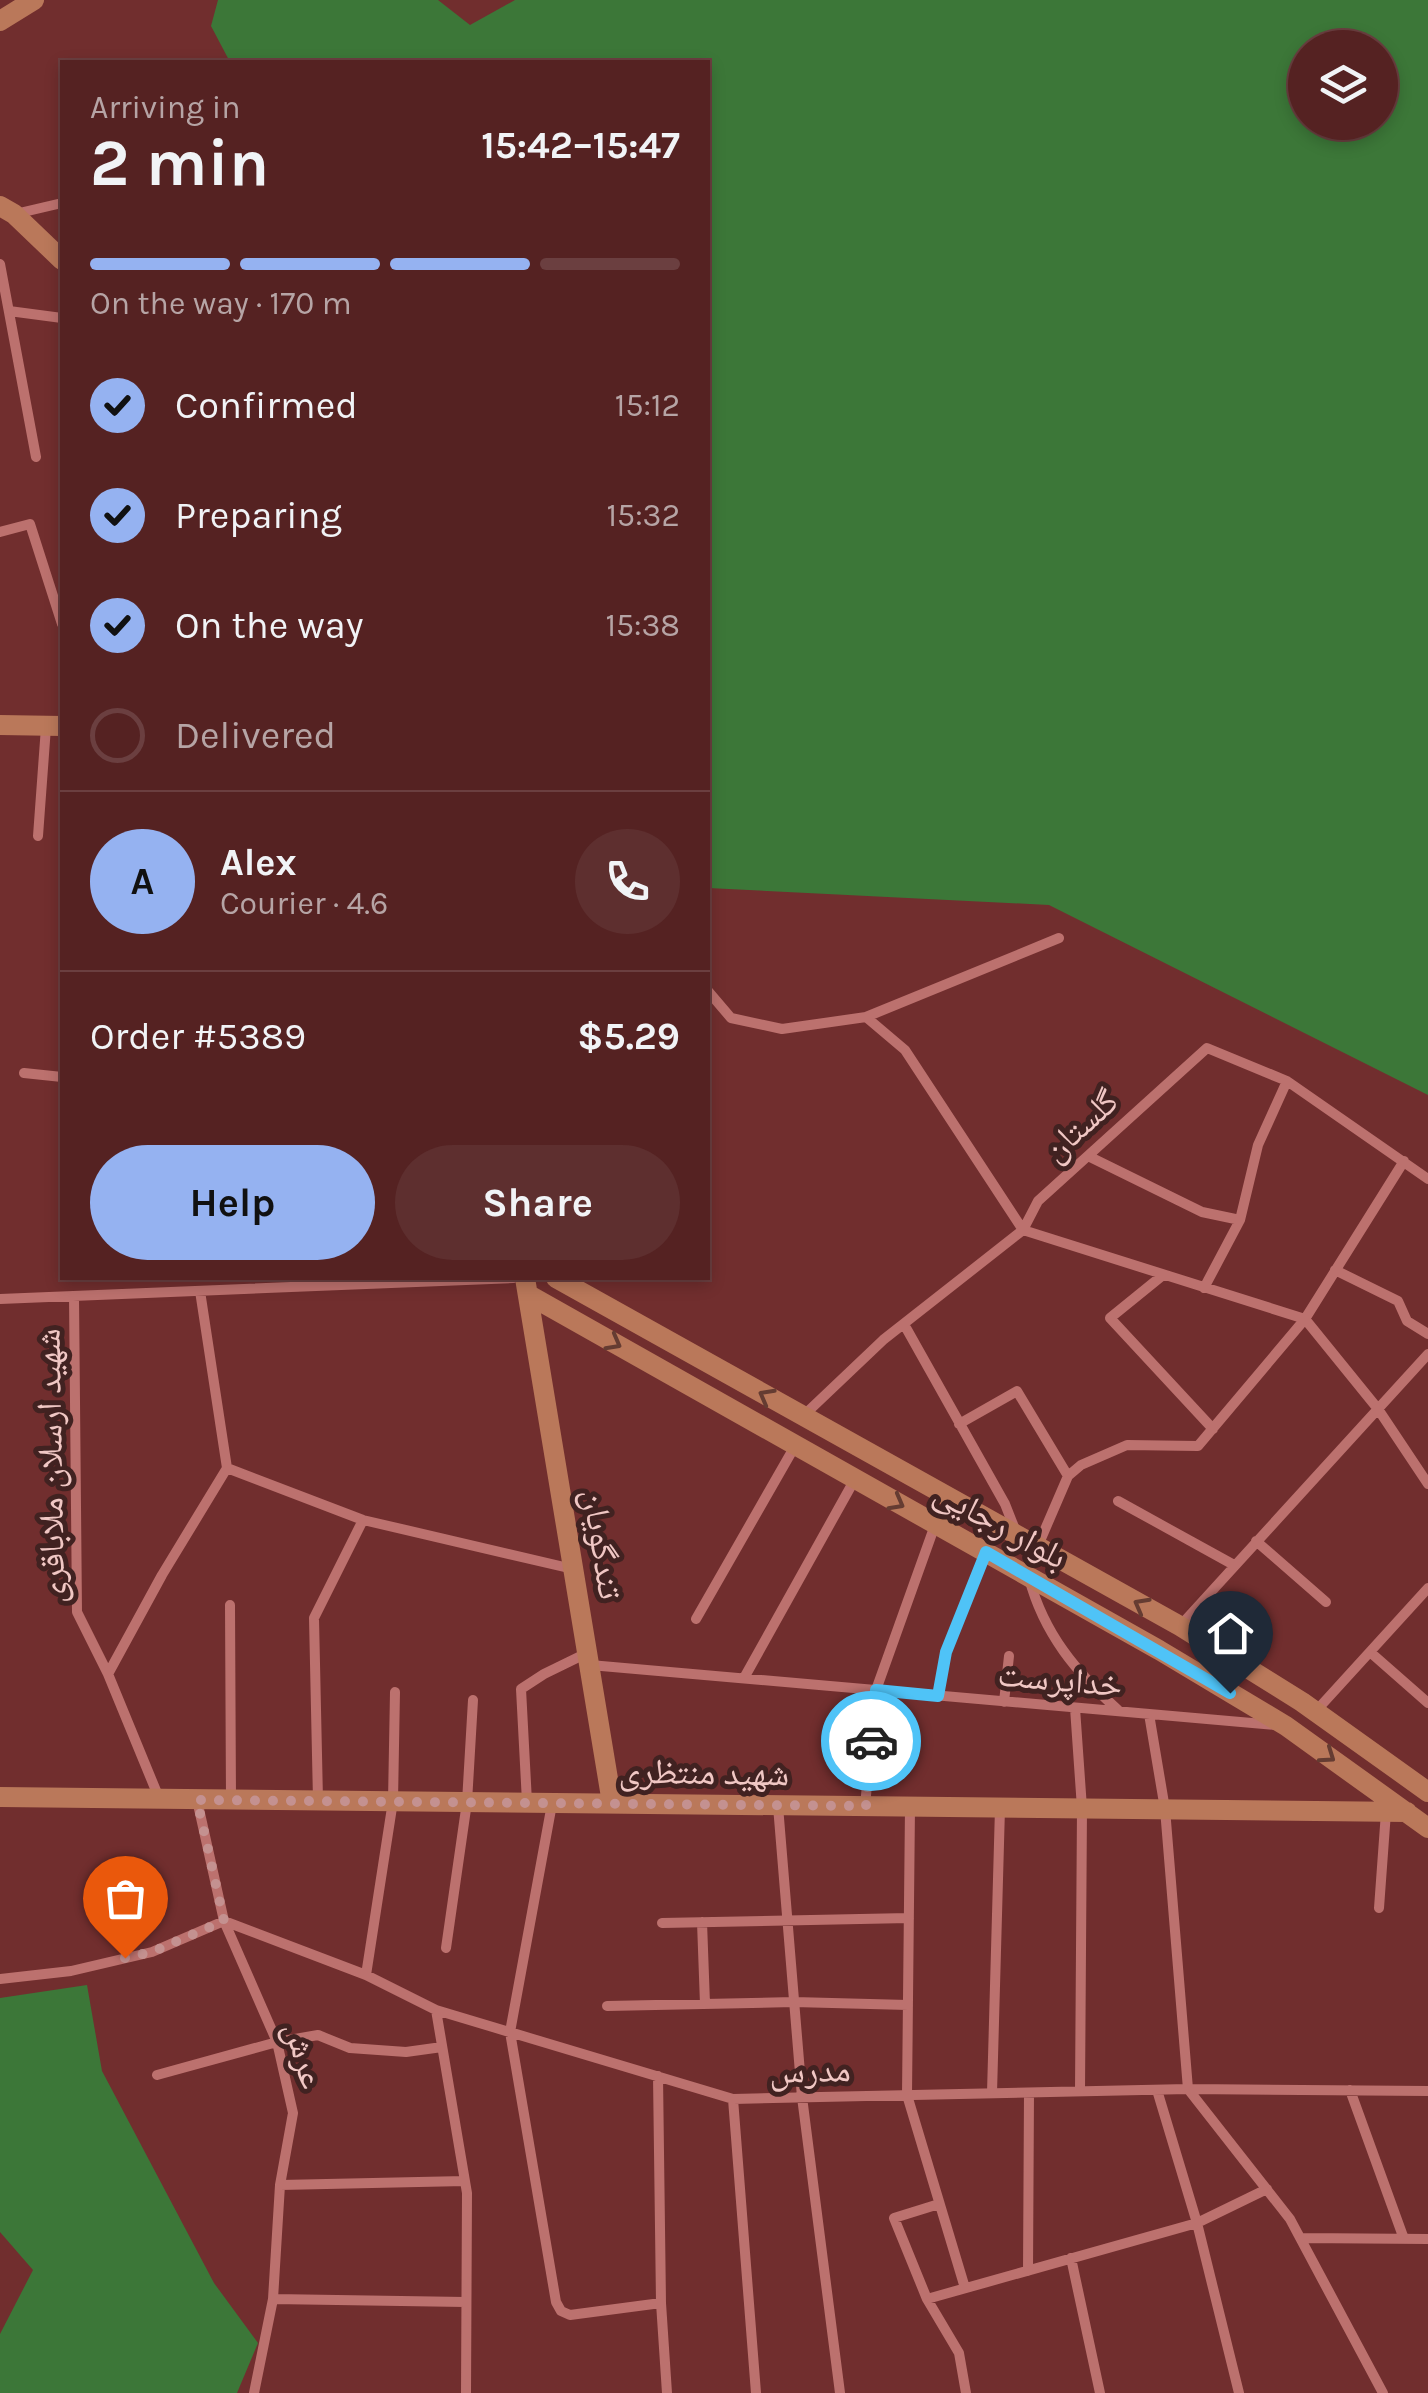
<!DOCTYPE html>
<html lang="en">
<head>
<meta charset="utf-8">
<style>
	body { margin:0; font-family:Karla,"Noto Naskh Arabic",sans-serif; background:#5e2f2f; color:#f1f3f6; height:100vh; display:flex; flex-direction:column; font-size:38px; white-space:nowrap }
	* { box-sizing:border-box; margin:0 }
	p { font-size:32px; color:#b6a4a5 }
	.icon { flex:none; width:55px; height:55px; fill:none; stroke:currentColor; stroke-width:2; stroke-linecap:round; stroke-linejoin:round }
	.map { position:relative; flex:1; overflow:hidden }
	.panel { position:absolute; left:60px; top:60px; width:650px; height:1220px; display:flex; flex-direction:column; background:#522; border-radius:0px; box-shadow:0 5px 15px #0003,0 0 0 2px #6b3f40 }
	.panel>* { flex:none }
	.fabs { position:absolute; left:1288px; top:30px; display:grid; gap:20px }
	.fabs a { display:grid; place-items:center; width:110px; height:110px; border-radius:50%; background:#522; box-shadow:0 5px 15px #0003,0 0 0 2px #6b3f40; font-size:50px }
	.pin { position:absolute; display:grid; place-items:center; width:85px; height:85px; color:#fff; margin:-102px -42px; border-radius:50% 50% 50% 0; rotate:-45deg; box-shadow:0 0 10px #0007 }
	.pin .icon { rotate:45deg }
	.courier { position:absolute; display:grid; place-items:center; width:100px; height:100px; margin:-50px; border:8px solid #4fc3f7; border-radius:50%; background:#fff; color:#222; box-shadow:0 2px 12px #0007 }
	.summary em { font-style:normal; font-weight:700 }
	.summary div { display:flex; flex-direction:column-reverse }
	.summary { display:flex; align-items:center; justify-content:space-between; height:170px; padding:0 30px }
	h1 { font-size:65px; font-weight:700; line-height:75px }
	.bar { display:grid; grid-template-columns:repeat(4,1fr); gap:15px 10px; align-content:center; height:120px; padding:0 30px }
	.bar i { height:12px; border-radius:8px; background:#6b3f40 }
	.bar .active { background:#95b2f1 }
	.bar p { grid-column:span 4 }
	.line { display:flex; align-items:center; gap:25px; padding:0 30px; border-top:2px solid #6b3f40 }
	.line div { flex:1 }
	.round { display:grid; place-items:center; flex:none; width:105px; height:105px; border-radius:52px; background:#5e2f2f }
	ol { padding:0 30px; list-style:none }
	li { display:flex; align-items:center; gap:30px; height:110px }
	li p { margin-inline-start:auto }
	li .icon { padding:10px; border-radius:50%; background:#95b2f1; color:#111; stroke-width:4 }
	li:last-child { color:#b6a4a5 }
	li i { width:55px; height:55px; border:5px solid #6b3f40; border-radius:50% }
	.cta { display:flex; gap:20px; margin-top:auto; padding:20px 30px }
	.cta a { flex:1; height:115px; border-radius:60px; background:#95b2f1; color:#111; font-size:40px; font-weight:700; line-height:115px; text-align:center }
	.cta a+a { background:#5e2f2f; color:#f1f3f6 }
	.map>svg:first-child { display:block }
	.green { fill:#3c7738; fill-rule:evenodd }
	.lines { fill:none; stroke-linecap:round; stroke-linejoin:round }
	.street { stroke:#bc716e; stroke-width:10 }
	.secondary { stroke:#ba785a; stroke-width:20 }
	.oneway { stroke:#653c32 }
	.done { stroke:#c49190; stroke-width:10; stroke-dasharray:0 18 }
	.route { stroke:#4fc3f7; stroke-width:12 }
	.labels { text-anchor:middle; stroke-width:10; stroke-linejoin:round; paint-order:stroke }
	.street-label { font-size:35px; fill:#f0c7c4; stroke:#412221 }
</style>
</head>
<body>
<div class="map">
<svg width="1428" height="2393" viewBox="0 0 1428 2393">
	<rect width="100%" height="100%" fill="#712e2e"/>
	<!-- green -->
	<path class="green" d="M 218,0 L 438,0 L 470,25 L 515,0 L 1428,0 L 1428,1095 L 1049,905 L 708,888 L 708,62 L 230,62 L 211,26 ZM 1305,48 L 1380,48 L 1380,122 L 1305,122 Z
		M 87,1985 L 102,2071 L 214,2283 L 258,2343 L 237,2393 L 0,2393 L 0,2334 L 33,2270 L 0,2232 L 0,1998 Z"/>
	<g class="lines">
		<!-- street -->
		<path class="street" d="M 15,214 L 62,203
			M 0,264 L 36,457
			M 9,311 L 62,318
			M 0,532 L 30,524 L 62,624
			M 38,836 L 46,727
			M 708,991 L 731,1018 L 782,1029 L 866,1017 L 905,1050 L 1023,1230 L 1305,1319 L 1378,1409 L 1428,1484
			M 866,1017 L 1059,938
			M 24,1073 L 62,1077
			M 1088,1156 L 1202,1212 L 1240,1220
			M 1335,1270 L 1398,1301 L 1407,1321 L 1428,1334
			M 1163,1275 L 1110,1318 L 1213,1429
			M 1204,1288 L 1240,1220 L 1258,1145 L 1287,1081
			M 74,1296 L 77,1612 L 108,1674 L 159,1798
			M 0,1299 L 513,1278
			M 905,1326 L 1005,1504 L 1016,1532
			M 803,1416 L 883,1340 L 1023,1230 L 1038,1201 L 1207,1048 L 1287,1081 L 1428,1179
			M 959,1424 L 1017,1391 L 1068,1476
			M 227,1468 L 363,1520 L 573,1569
			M 1118,1501 L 1234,1565
			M 1256,1541 L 1326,1602
			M 1037,1548 L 1068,1476 L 1081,1465 L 1127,1445 L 1198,1446 L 1305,1319 L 1404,1161
			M 1029,1578 C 1044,1634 1076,1672 1118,1710
			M 230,1605 L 231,1799
			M 696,1619 L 795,1446
			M 1180,1626 L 1428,1354
			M 1370,1652 L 1428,1703
			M 590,1665 L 1276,1725
			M 108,1674 L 162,1575 L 227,1468 L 200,1291
			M 744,1678 L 855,1479
			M 938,1696 L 946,1652 L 985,1553
			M 1004,1702 L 1009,1656
			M 1075,1708 L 1082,1808 L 1080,2091
			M 1316,1711 L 1428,1588
			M 1149,1714 L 1165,1809 L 1188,2089 L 1290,2219 L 1383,2393
			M 197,1800 L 224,1921 L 277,2042 L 293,2113 L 280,2185 L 273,2299 L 254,2393
			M 318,1800 L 314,1618 L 363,1520
			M 527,1802 L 521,1689 L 544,1674 L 587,1653
			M 552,1804 L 510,2032 L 556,2302 L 561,2311 L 570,2315 L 661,2303
			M 778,1806 L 802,2097 L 840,2393
			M 865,1806 L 876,1690 L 935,1525
			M 910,1807 L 907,2095 L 965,2288
			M 1379,1908 L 1386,1812
			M 702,1922 L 705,2004
			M 662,1923 L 909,1918
			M 446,1948 L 467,1802 L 473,1700
			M 366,1975 L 393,1801 L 395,1692
			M 0,1979 L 71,1971 L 152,1952 L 224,1921 L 366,1975 L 436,2010 L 733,2099 L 1188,2089 L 1428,2091
			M 607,2006 L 794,2002 L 908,2005
			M 436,2010 L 467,2193 L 466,2393
			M 157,2075 L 277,2042 L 318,2035 L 350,2048 L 406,2052 L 442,2047
			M 658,2076 L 661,2303 L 667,2393
			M 1157,2090 L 1197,2223 L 1239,2393
			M 1350,2090 L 1404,2239
			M 992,2093 L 1000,1808
			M 733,2099 L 756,2393
			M 280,2185 L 465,2181
			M 939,2204 L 894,2218 L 927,2299 L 959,2353 L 966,2393
			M 1301,2238 L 1428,2239
			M 1071,2258 L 1100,2393
			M 1028,2271 L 1029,2093
			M 273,2299 L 465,2302
			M 927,2299 L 1197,2223 L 1267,2189"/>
		<!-- secondary -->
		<path class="secondary" d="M 0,21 L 34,0
			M 0,206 L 14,214 L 62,260
			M 0,725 L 62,726
			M 525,1278 L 612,1803
			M 556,1278 L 1180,1626 L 1302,1702 L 1428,1792
			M 529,1295 L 1159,1650 L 1286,1726 L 1428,1828
			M 0,1797 L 1407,1812"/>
	</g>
	<!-- one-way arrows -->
	<defs><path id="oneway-chevron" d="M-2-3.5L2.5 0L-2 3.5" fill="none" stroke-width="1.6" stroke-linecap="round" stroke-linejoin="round" transform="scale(2.5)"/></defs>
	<g class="oneway">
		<use href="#oneway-chevron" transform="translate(614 1343) rotate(29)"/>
		<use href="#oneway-chevron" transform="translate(766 1396) rotate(-151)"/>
		<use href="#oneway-chevron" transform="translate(897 1503) rotate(29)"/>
		<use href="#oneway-chevron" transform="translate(1141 1605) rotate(-151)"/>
		<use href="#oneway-chevron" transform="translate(1328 1756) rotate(35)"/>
	</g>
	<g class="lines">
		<!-- done -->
		<path class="done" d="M 125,1958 L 152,1952 L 224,1921 L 197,1800 L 866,1806 L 871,1741"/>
		<!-- route -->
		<path class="route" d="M 871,1741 L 876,1690 L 938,1696 L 946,1652 L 986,1552 L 1230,1693"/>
	</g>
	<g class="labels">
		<!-- street labels -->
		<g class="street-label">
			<text transform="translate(1080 1125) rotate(-42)" y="12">گلستان</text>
			<text transform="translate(50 1466) rotate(-91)" y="12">شهید ارسلان ملاباقری</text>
			<text transform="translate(1001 1524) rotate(29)" y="12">بلوار رجایی</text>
			<text transform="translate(603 1544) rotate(81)" y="12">تندگویان</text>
			<text transform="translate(1060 1679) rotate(5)" y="12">خداپرست</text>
			<text transform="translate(704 1772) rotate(1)" y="12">شهید منتظری</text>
			<text transform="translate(305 2055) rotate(74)" y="12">عرش</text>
			<text transform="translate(810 2070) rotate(-1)" y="12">مدرس</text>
		</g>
	</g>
</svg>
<div class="fabs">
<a><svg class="icon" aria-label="layers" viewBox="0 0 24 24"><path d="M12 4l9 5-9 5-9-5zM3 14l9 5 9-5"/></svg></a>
</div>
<div class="pin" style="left:125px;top:1958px;background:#ea580c"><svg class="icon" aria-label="bag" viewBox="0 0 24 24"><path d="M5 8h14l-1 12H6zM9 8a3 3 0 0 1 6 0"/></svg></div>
<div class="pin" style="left:1230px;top:1693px;background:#1f2937"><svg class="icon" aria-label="home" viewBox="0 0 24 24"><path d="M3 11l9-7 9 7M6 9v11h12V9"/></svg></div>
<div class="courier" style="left:871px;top:1741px"><svg class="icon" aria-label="car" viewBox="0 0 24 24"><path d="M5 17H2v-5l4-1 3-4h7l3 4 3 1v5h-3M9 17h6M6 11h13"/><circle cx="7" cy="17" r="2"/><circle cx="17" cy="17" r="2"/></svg></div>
<section class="panel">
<div class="summary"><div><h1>2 min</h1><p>Arriving in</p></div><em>15:42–15:47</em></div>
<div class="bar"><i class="active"></i><i class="active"></i><i class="active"></i><i></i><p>On the way · 170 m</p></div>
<ol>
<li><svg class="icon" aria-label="check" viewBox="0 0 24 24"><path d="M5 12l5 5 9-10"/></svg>Confirmed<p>15:12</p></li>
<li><svg class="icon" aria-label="check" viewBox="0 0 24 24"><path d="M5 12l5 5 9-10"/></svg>Preparing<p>15:32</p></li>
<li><svg class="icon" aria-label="check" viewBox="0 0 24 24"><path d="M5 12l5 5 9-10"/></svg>On the way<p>15:38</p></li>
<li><i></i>Delivered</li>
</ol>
<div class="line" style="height:180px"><b class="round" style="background:#95b2f1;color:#111">A</b><div><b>Alex</b><p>Courier · 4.6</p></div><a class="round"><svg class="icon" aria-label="phone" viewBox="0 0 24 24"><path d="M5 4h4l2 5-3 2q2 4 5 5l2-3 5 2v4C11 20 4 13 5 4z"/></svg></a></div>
<div class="line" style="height:130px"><div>Order #5389</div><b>$5.29</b></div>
<div class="cta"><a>Help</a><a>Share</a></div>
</section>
</div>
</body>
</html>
